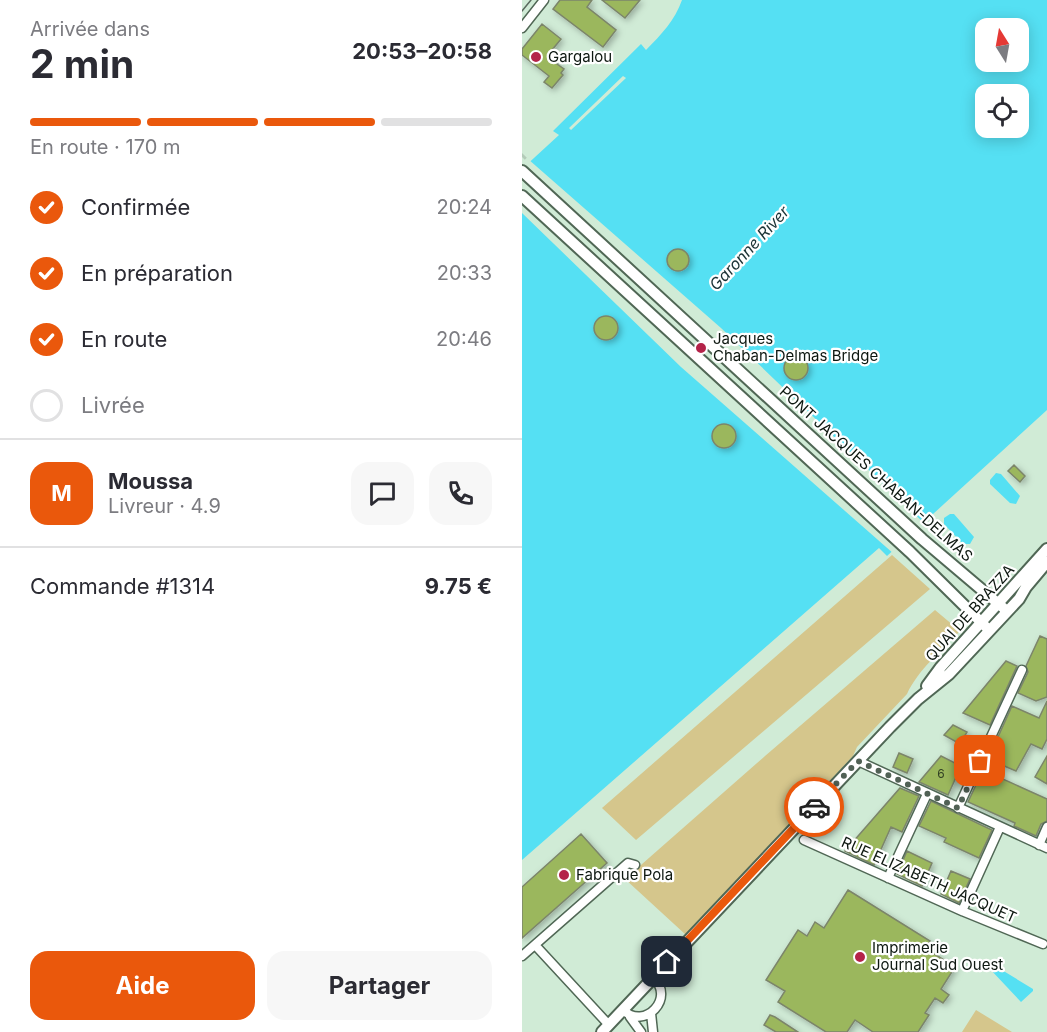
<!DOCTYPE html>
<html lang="fr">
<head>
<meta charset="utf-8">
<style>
	body { margin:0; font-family:Inter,sans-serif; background:#f7f7f7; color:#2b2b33; height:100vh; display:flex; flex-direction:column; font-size:22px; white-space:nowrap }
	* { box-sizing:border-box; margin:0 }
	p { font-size:20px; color:#7c7c81 }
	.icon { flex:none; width:33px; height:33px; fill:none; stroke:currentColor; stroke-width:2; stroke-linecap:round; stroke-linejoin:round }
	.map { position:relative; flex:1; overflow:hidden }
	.details { display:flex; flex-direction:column; background:#fff; width:522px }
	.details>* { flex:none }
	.needle { width:39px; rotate:349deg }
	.tools { position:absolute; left:453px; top:18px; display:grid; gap:12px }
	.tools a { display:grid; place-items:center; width:54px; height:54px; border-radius:12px; background:#fff; box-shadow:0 3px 15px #0003; font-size:30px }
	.pin { position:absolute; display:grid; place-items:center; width:51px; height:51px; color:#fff; margin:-26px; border-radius:12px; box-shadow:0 3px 9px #0006 }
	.courier { position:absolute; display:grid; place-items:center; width:60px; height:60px; margin:-30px; border:4px solid #ea580c; border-radius:50%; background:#fff; color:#222; box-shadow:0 2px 8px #0007 }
	.overview em { font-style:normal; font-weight:700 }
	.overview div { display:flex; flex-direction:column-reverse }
	.overview { display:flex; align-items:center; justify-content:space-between; height:102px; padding:0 30px }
	h1 { font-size:39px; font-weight:700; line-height:45px }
	.bar { display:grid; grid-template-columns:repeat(4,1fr); gap:9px 6px; align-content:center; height:72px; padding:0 30px }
	.bar i { height:8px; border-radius:4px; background:#e1e1e2 }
	.bar .selected { background:#ea580c }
	.bar p { grid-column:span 4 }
	.line { display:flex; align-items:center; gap:15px; padding:0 30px; border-top:2px solid #e1e1e2 }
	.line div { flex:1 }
	.round { display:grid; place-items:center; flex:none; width:63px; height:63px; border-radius:18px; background:#f7f7f7 }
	ol { padding:0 30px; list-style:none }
	li { display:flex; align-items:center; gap:18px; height:66px }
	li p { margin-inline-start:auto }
	li .icon { padding:6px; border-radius:50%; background:#ea580c; color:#fff; stroke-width:4 }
	li:last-child { color:#7c7c81 }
	li i { width:33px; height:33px; border:3px solid #e1e1e2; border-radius:50% }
	.button { display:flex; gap:12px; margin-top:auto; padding:12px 30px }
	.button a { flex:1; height:69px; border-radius:18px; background:#ea580c; color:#fff; font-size:24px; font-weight:700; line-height:69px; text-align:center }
	.button a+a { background:#f7f7f7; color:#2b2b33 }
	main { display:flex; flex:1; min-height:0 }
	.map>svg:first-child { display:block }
	.green { fill:#d5c68c }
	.water { fill:#55e0f3; fill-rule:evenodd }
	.pier { fill:#d0ebd6 }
	.building { fill:#9bb75d; stroke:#7c856b; stroke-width:1.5; filter:url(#shadow) }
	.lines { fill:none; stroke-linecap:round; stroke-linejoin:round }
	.minor-tunnel { stroke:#b3cbb8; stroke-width:8; stroke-dasharray:8 4; stroke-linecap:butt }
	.minor-casing { stroke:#506755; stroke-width:11 }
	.major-casing { stroke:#506755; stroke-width:14 }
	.minor { stroke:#fff; stroke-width:8 }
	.major { stroke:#fff; stroke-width:10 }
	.tram { stroke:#5a6a5e; stroke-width:1.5 }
	.done { stroke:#516155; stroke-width:6; stroke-dasharray:0 10.8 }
	.route { stroke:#ea580c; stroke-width:8 }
	.poi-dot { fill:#b42349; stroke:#fff; stroke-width:2 }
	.labels { text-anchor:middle; stroke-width:4.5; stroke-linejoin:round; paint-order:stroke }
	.number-label { font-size:12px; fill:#303f23 }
	.poi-label { font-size:15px; fill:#0d1710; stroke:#fff; text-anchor:start }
	.street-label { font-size:15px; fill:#0d1710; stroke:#fff }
	.water-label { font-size:16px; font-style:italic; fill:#1a3235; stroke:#fff }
</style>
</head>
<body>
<main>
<section class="details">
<div class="overview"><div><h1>2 min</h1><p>Arrivée dans</p></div><em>20:53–20:58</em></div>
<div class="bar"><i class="selected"></i><i class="selected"></i><i class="selected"></i><i></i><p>En route · 170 m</p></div>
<ol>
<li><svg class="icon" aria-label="check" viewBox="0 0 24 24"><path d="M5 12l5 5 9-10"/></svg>Confirmée<p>20:24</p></li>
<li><svg class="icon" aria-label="check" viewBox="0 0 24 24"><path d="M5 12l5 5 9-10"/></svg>En préparation<p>20:33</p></li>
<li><svg class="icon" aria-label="check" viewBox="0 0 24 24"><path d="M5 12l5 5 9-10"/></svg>En route<p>20:46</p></li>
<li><i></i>Livrée</li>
</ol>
<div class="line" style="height:108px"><b class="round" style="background:#ea580c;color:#fff">M</b><div><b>Moussa</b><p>Livreur · 4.9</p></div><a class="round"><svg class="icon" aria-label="chat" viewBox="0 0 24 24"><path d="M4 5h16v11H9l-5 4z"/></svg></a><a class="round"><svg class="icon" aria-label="phone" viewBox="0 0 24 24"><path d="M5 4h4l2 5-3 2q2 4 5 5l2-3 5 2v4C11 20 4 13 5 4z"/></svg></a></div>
<div class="line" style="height:78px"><div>Commande #1314</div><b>9.75 €</b></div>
<div class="button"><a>Aide</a><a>Partager</a></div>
</section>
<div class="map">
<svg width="525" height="1032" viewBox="0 0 525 1032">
	<defs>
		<filter id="shadow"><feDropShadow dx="2.5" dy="2.5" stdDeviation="3" flood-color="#0004"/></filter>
	</defs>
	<rect width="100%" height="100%" fill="#d0ebd6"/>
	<!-- green -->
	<path class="green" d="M 370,555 L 408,589 L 114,840 L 80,808 Z
		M 413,610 L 438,631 C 420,650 396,670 385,694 L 335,747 L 331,756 L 164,935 L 103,879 L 243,756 Z
		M 454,1010 L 490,1032 L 440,1032 Z"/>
	<!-- water -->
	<path class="water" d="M 160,0 L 525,0 L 525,410 L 365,556 L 357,548 L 0,860 L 0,169 L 37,135 L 31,131 L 119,44 L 124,50 C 139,35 153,20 160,0 ZM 464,28 L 496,28 L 496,62 L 464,62 ZM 464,94 L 496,94 L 496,128 L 464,128 Z
		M 474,473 L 479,474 L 498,496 L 494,504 L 488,503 L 468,484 L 468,480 Z
		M 432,514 L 452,537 L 448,544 L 441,544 L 422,524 L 422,518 L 428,514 Z
		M 470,964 L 511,989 L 511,991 L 499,1002 L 468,969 Z"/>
	<!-- pier -->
	<path class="pier" d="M 101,76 L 104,78 L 49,130 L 47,128 Z
		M 6,159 L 199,328 L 404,525 L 372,554 L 159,367 L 0,213 L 0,165 Z"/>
	<!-- building -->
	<path class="building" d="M 38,0 L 70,0 L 65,7 L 94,30 L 81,47 L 31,9 Z
		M 80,0 L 118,0 L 103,18 Z
		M 20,24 L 39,39 L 30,50 L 36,55 L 33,59 L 35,64 L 42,69 L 39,73 L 41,75 L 30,88 L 22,82 L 27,76 L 0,55 L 0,49 Z
		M145 260a11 11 0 1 1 22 0a11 11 0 1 1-22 0Z
		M72 328a12 12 0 1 1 24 0a12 12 0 1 1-24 0Z
		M262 368a12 12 0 1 1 24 0a12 12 0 1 1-24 0Z
		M190 436a12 12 0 1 1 24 0a12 12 0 1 1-24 0Z
		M 492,465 L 503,476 L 498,482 L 486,471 Z
		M 518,636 L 525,639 L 525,697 L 514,701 L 496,693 L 506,672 L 504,666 Z
		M 484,661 L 495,666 L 468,725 L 441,713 Z
		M 525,701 L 525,739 L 520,749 L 509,744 L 494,771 L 466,759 L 490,706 L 517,718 Z
		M 431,725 L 445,732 L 438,744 L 422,735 Z
		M 377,753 L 391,759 L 385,773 L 371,767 Z
		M 419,756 L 439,766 L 426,795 L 397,782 Z
		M 525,756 L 525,784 L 513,777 Z
		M 461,770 L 525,799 L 525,821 L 519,824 L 514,836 L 492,826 L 493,823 L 446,802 Z
		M 378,788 L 397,796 L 380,832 L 369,827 L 352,865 L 323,851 Z
		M 409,801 L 470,830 L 457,858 L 422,842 L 424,838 L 397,826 Z
		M 59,834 L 85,863 L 0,938 L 0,887 Z
		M 385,851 L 410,863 L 400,886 L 375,874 Z
		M 429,871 L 448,879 L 437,903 L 419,894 Z
		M 326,890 L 408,941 L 403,948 L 433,967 L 419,989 L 427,995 L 421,1003 L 413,998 L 403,1013 L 407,1015 L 396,1032 L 351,1032 L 333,1020 L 325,1032 L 304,1032 L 256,1002 L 263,991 L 244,980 L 276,930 L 285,936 L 293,922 L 302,928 Z
		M 248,1015 L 253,1017 L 276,1032 L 254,1032 L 242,1025 Z"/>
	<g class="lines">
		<!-- minor-tunnel -->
		<path class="minor-tunnel" d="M 0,157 L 2,155"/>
		<defs>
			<path id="minor" d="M 0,28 L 22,0
				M 336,761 L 525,848
				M 436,808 L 500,670
				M 282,840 L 440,911 L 521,944
				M 517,845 L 525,827
				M 366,878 L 405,794
				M 440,911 L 478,827
				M 13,945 L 87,1025
				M 0,956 L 106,863 L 113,865
				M 101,1010 C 123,1031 154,997 131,978
				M 129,1013 L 131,1032
				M 108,1017 L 119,1032"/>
			<path id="major" d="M 0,171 L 400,539 L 485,611
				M 0,196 L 388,552 L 467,630
				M 405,686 L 419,667 L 525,549
				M 80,1032 L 368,727 L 396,699 L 427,674 L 497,599 L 504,587 L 525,562"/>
		</defs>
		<!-- minor casing -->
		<use href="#minor" class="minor-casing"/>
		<!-- major casing -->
		<use href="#major" class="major-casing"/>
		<!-- minor -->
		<use href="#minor" class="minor"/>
		<!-- major -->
		<use href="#major" class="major"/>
		<!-- tram -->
		<path class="tram" d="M 0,11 L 9,0"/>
	</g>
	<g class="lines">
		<!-- done -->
		<path class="done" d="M 292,807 L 336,761 L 436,808 L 458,761"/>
		<!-- route -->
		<path class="route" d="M 145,962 L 292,807"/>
	</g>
	<!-- markers -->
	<g class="poi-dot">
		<circle cx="14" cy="57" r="6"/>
		<circle cx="179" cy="348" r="6"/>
		<circle cx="42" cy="875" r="6"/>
		<circle cx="338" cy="957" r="6"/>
	</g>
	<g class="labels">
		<!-- number labels -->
		<g class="number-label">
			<text x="419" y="778">6</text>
		</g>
		<!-- poi labels -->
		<g class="poi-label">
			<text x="26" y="62">Gargalou</text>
			<text x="191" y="344">Jacques<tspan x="191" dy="17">Chaban-Delmas Bridge</tspan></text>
			<text x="54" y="880">Fabrique Pola</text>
			<text x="350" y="953">Imprimerie<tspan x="350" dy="17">Journal Sud Ouest</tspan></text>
		</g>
		<!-- street labels -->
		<g class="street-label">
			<text transform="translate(354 474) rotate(42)" y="5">PONT JACQUES CHABAN-DELMAS</text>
			<text transform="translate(448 613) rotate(-48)" y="5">QUAI DE BRAZZA</text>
			<text transform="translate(407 880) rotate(24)" y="5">RUE ELIZABETH JACQUET</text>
		</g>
		<!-- water labels -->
		<g class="water-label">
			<text transform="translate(227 248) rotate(-47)" y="6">Garonne River</text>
		</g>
	</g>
</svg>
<div class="tools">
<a><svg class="needle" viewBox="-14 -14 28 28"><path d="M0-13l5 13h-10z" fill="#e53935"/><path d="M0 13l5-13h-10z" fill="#7c7c81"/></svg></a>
<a><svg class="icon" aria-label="locate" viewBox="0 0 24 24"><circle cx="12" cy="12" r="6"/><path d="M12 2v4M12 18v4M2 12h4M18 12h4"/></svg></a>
</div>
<div class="pin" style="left:458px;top:761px;background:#ea580c"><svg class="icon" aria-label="bag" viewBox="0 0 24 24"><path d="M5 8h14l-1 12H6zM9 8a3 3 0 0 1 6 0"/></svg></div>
<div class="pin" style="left:145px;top:962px;background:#1f2937"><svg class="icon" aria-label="home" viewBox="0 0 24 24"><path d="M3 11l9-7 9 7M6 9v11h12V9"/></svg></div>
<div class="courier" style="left:292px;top:807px"><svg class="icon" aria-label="car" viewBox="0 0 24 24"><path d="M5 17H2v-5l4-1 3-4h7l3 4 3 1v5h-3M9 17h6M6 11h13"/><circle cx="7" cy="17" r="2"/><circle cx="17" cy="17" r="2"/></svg></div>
</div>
</main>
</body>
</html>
